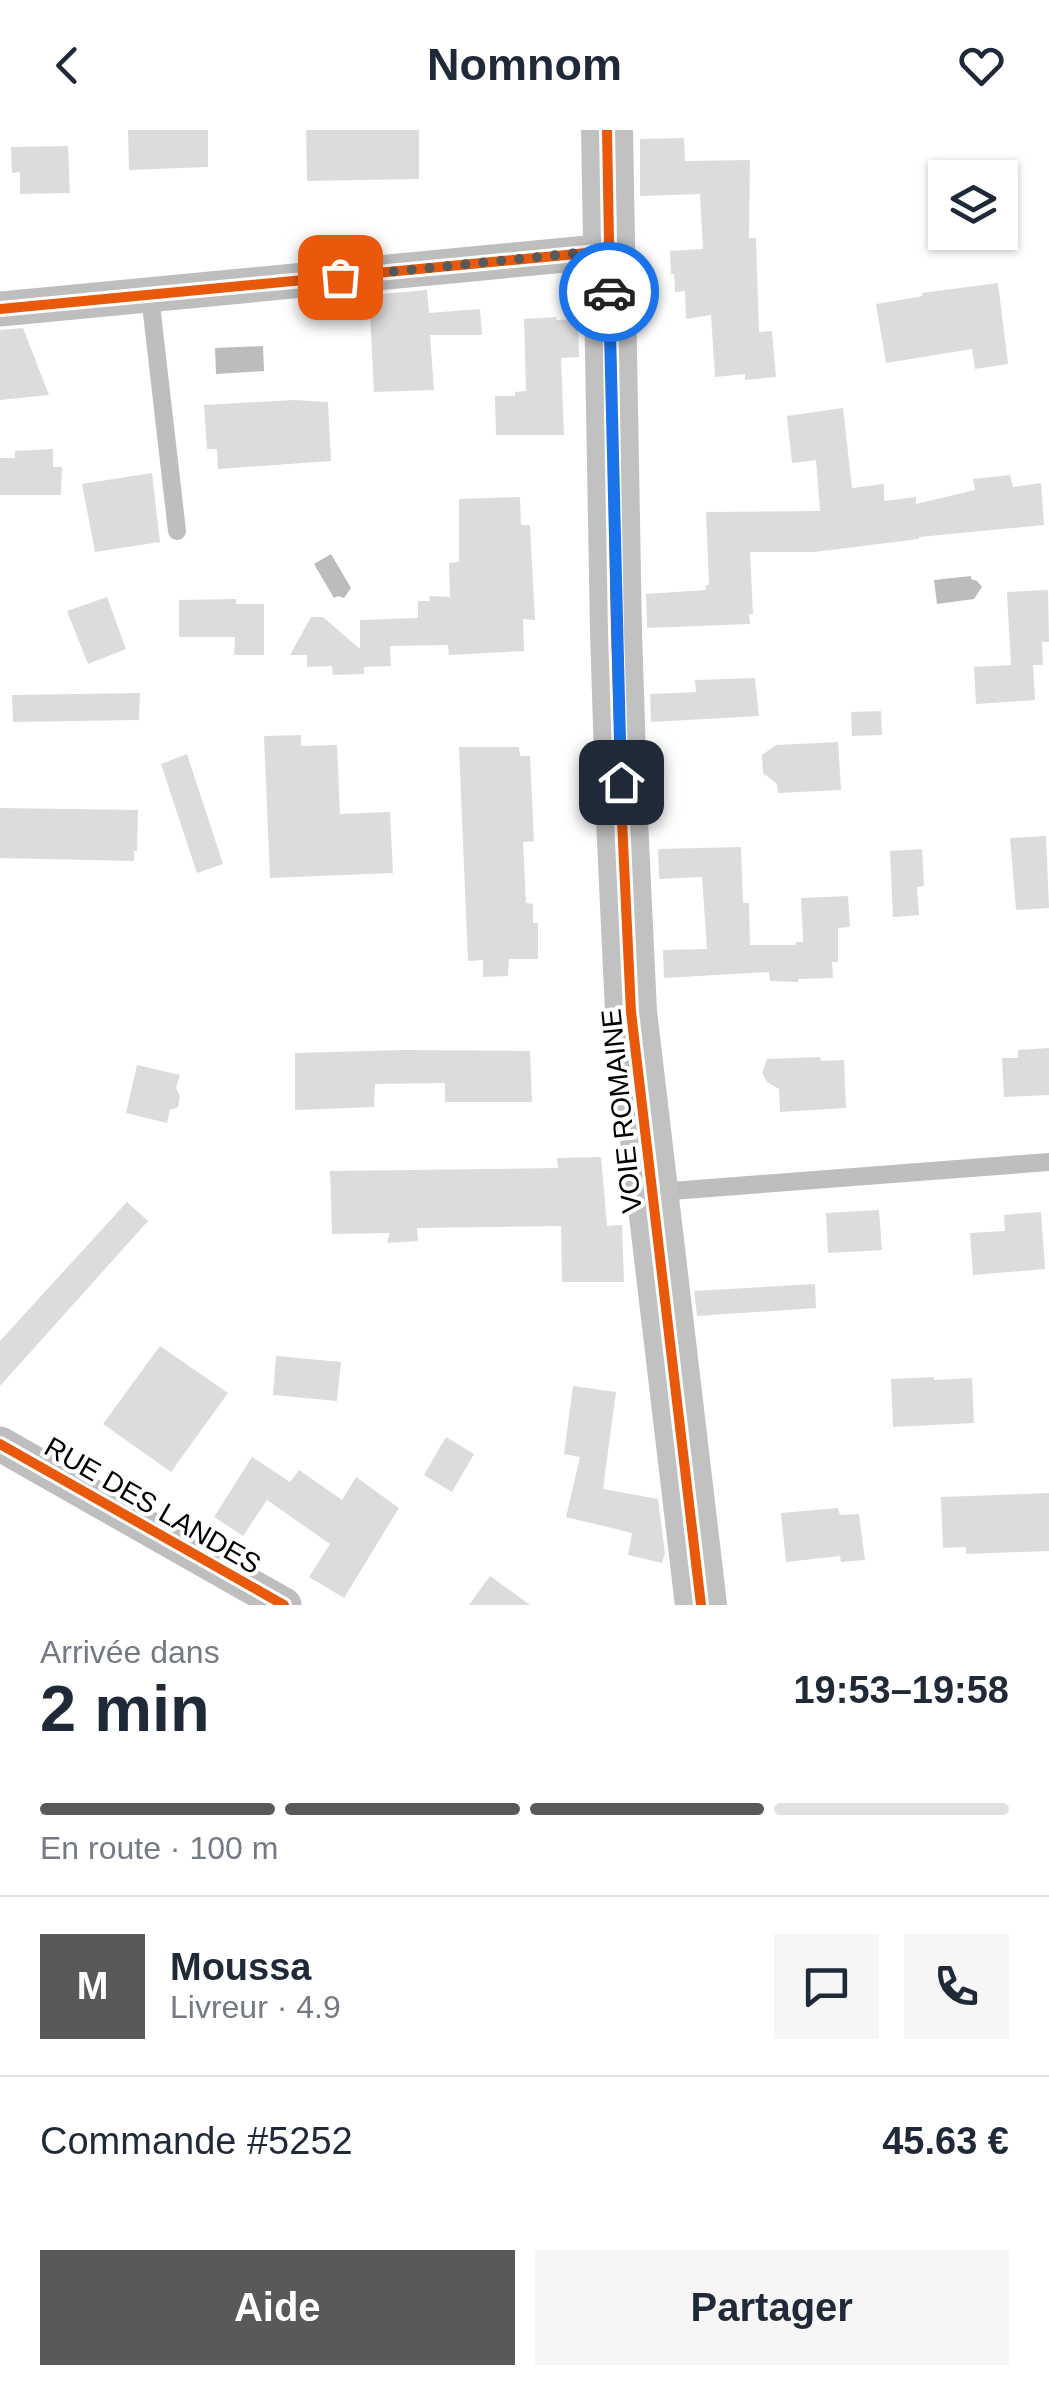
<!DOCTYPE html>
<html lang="fr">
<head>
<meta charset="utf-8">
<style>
	body { margin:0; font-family:Arial,sans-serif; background:#f6f6f7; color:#1f2937; height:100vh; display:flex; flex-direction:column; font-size:38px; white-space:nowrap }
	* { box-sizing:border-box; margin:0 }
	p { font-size:32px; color:#747a83 }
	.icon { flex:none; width:55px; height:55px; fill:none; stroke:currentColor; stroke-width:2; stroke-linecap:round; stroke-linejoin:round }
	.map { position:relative; height:1475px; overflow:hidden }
	.drawer { display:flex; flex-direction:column; background:#fff; flex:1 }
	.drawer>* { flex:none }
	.controls { position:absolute; left:928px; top:30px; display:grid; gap:20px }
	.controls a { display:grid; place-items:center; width:90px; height:90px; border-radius:0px; background:#fff; box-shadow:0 2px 8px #0004; font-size:50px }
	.pin { position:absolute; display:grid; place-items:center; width:85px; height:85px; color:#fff; margin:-42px; border-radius:20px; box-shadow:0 5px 15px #0006 }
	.courier { position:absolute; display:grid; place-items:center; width:100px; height:100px; margin:-50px; border:8px solid #1a73e8; border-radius:50%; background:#fff; color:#222; box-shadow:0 2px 12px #0007 }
	.head em { font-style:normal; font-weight:700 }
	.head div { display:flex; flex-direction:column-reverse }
	.head { display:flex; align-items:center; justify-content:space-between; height:170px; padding:0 40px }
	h1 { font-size:65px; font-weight:700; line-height:75px }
	.bar { display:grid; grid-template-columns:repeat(4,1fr); gap:15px 10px; align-content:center; height:120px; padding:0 40px }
	.bar i { height:12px; border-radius:8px; background:#e0e1e3 }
	.bar .selected { background:#595959 }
	.bar p { grid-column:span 4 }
	.line { display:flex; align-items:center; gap:25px; padding:0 40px; border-top:2px solid #e0e1e3 }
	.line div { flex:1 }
	.round { display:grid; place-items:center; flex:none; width:105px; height:105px; border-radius:0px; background:#f6f6f7 }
	.action { display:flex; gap:20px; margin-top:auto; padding:20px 40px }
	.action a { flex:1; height:115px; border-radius:0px; background:#595959; color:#fff; font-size:40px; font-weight:700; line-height:115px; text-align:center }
	.action a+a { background:#f6f6f7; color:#1f2937 }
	header { display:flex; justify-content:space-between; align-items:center; height:130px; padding:0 40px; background:#fff; font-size:45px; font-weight:700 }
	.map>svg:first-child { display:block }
	.water { fill:#bcbcbc }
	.building { fill:#dcdcdc }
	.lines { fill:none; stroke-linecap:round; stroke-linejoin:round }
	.lane { stroke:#bebebe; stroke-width:18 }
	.street { stroke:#bebebe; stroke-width:35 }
	.secondary { stroke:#c1c1c1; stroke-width:52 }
	.cycleway-casing { stroke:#fff; stroke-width:16 }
	.cycleway { stroke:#e8590c; stroke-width:10 }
	.done { stroke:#595959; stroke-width:10; stroke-dasharray:0 18 }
	.route { stroke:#1a73e8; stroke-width:12 }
	.labels { text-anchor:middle; stroke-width:8; stroke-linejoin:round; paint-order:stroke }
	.street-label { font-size:28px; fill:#000; stroke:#fff }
</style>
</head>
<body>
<header><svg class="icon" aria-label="back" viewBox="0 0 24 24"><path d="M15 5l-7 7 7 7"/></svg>Nomnom<svg class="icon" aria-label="heart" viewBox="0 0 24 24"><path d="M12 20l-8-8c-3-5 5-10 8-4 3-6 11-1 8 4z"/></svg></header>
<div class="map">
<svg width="1049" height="1475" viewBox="0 0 1049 1475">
	<rect width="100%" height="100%" fill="#fff"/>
	<!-- water -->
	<path class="water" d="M 263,216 L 264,241 L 216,244 L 215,218 Z
		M 331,424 L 351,458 L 344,468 L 338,466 L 334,468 L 314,434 Z
		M 971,446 L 971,449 L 977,451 L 982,457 L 974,469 L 937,474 L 934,450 Z"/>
	<!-- building -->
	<path class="building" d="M 128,0 L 208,0 L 208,37 L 129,40 Z
		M 306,0 L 419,0 L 419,49 L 307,51 Z
		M 684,8 L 685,31 L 750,30 L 749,108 L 756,108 L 759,202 L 772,201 L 776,247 L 745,250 L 745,244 L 715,247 L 711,185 L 686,189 L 685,161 L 675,162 L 674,144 L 671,144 L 670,121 L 703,119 L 700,64 L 640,66 L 640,9 Z
		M 68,16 L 70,63 L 20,64 L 20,42 L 12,43 L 11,17 Z
		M 998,153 L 1008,234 L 975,239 L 972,219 L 886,233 L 876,174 L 923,166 L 922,163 Z
		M 427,160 L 429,183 L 480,179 L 482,205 L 430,205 L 434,260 L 374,262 L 369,165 Z
		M 557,187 L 556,190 L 578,189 L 579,227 L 561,228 L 564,305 L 496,305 L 495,266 L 515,266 L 515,262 L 526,261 L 524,189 Z
		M 23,198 L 49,265 L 0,270 L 0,200 Z
		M 294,270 L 328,272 L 331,331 L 218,339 L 217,319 L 207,319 L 204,275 Z
		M 843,278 L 852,358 L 884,354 L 884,371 L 916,367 L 916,374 L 975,360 L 973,349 L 1010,345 L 1013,357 L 1041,353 L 1044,395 L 919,407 L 919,409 L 814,422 L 750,422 L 753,484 L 749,484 L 750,494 L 647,498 L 646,464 L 706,460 L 706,455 L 709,455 L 706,382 L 820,381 L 816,330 L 792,333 L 787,286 Z
		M 53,319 L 53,337 L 62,337 L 61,365 L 0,365 L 0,328 L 15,328 L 15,321 Z
		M 152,343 L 160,412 L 95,422 L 82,354 Z
		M 520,367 L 521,395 L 530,395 L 535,490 L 523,489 L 524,521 L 449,525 L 448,515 L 390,516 L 391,536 L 364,537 L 364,544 L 333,545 L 332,536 L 307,537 L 307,525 L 290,525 L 311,487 L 323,487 L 360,519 L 360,490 L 418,488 L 418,471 L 430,471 L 429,466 L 450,467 L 449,433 L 459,432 L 459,369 Z
		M 1048,460 L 1049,512 L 1042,512 L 1043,535 L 1033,535 L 1035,570 L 976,574 L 974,537 L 1011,535 L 1007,462 Z
		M 107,467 L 126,519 L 88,534 L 67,481 Z
		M 236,469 L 236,474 L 264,474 L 264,525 L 234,525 L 235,507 L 179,507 L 179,470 Z
		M 755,548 L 759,586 L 651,592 L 650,564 L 696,562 L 695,550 Z
		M 140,563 L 139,590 L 13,592 L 12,565 Z
		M 881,581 L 882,605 L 852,606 L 851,582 Z
		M 301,605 L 301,616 L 337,615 L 340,684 L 390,682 L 393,743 L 270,748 L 264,606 Z
		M 838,612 L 841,660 L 778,663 L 777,654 L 763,643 L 762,625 L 776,615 Z
		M 459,617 L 519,617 L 520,626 L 530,626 L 534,711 L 523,712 L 526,773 L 533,774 L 533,793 L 538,793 L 538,829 L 509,829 L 508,846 L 483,847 L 483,830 L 468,831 Z
		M 187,624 L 223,734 L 197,743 L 161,634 Z
		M 0,678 L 138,680 L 137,721 L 134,721 L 134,731 L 0,728 Z
		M 1046,706 L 1049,778 L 1016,780 L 1010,708 Z
		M 741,717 L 743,773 L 749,773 L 750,815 L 795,815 L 796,812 L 803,812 L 801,768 L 848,766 L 850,797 L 838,798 L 838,832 L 832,832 L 833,848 L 798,849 L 798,852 L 770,851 L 769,842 L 664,848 L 663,820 L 707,819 L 702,747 L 659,749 L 658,719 Z
		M 922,719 L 924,756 L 917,757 L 919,785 L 893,787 L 890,721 Z
		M 1049,918 L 1049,965 L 1004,967 L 1002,928 L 1018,928 L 1018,920 Z
		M 405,920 L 530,921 L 532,972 L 445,972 L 445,953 L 375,954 L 374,977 L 295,980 L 295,923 Z
		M 820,927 L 821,931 L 844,930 L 846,978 L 780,982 L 779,959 L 767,952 L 762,943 L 767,929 Z
		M 137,935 L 180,945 L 176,958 L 180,966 L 178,977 L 170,980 L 167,993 L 126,983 Z
		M 601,1027 L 607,1096 L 622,1095 L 624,1152 L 562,1152 L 561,1096 L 417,1098 L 418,1111 L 387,1113 L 390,1103 L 332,1104 L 330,1041 L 558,1038 L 557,1028 Z
		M 127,1072 L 148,1091 L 0,1256 L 0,1211 Z
		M 879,1080 L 882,1120 L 828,1123 L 826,1083 Z
		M 1041,1082 L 1045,1139 L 973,1145 L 970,1103 L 1005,1101 L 1004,1085 Z
		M 815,1154 L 816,1178 L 697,1186 L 694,1161 Z
		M 160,1216 L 228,1263 L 171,1342 L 103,1294 Z
		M 276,1226 L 341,1232 L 337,1271 L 273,1265 Z
		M 934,1247 L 934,1250 L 972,1248 L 974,1293 L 893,1297 L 891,1249 Z
		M 573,1256 L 616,1262 L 603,1359 L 658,1369 L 665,1423 L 662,1433 L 628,1425 L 632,1403 L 566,1387 L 580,1327 L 564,1324 Z
		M 446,1307 L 474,1324 L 452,1362 L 424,1345 Z
		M 252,1327 L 290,1352 L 299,1340 L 342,1370 L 356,1347 L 399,1378 L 344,1468 L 309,1447 L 330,1414 L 267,1370 L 243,1406 L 214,1387 Z
		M 1049,1363 L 1049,1421 L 966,1424 L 966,1417 L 943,1418 L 941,1367 Z
		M 838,1378 L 840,1385 L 859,1384 L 865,1430 L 841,1432 L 840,1426 L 786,1432 L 781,1383 Z
		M 490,1446 L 530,1475 L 469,1475 Z"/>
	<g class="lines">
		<!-- lane -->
		<path class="lane" d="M 150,166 L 177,401
			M 658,1062 L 1049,1032"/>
		<!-- street -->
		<path class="street" d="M 0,179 L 608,121
			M 0,1314 L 284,1475"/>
		<!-- secondary -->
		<path class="secondary" d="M 607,0 L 616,501 L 622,690 L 631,882 L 701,1475"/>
		<defs>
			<path id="cycleway" d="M 607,0 L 616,501 L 622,690 L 631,882 L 701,1475
				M 0,179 L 608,121
				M 0,1314 L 284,1475"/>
		</defs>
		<!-- cycleway casing -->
		<use href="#cycleway" class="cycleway-casing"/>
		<!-- cycleway -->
		<use href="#cycleway" class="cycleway"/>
	</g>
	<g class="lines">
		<!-- done -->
		<path class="done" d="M 340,147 L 608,120 L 609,162"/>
		<!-- route -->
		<path class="route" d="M 609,162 L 621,652"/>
	</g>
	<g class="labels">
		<!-- street labels -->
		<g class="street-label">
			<text transform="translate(621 981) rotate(-96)" y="10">VOIE ROMAINE</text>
			<text transform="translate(153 1375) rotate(30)" y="10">RUE DES LANDES</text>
		</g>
	</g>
</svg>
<div class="controls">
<a><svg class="icon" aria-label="layers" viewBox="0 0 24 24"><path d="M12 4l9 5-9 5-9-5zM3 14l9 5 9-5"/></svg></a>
</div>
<div class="pin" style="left:340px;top:147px;background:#ea580c"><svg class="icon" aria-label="bag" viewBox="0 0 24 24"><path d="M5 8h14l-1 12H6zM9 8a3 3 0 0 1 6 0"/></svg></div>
<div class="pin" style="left:621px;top:652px;background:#1f2937"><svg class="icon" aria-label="home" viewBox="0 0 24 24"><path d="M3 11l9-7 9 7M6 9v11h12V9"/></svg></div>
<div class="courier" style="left:609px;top:162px"><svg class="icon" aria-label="car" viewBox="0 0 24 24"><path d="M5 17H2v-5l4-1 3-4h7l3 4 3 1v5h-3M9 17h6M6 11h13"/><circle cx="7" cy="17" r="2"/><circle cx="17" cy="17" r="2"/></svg></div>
</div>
<section class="drawer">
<div class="head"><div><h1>2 min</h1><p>Arrivée dans</p></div><em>19:53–19:58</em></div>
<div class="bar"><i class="selected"></i><i class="selected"></i><i class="selected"></i><i></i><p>En route · 100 m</p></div>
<div class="line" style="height:180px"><b class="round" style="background:#595959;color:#fff">M</b><div><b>Moussa</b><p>Livreur · 4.9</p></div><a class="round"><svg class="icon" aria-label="chat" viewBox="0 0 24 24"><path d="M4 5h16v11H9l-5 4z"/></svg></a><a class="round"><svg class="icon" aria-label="phone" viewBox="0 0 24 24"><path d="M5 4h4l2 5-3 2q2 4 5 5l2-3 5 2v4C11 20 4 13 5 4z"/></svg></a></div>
<div class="line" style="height:130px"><div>Commande #5252</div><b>45.63 €</b></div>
<div class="action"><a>Aide</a><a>Partager</a></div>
</section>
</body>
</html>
